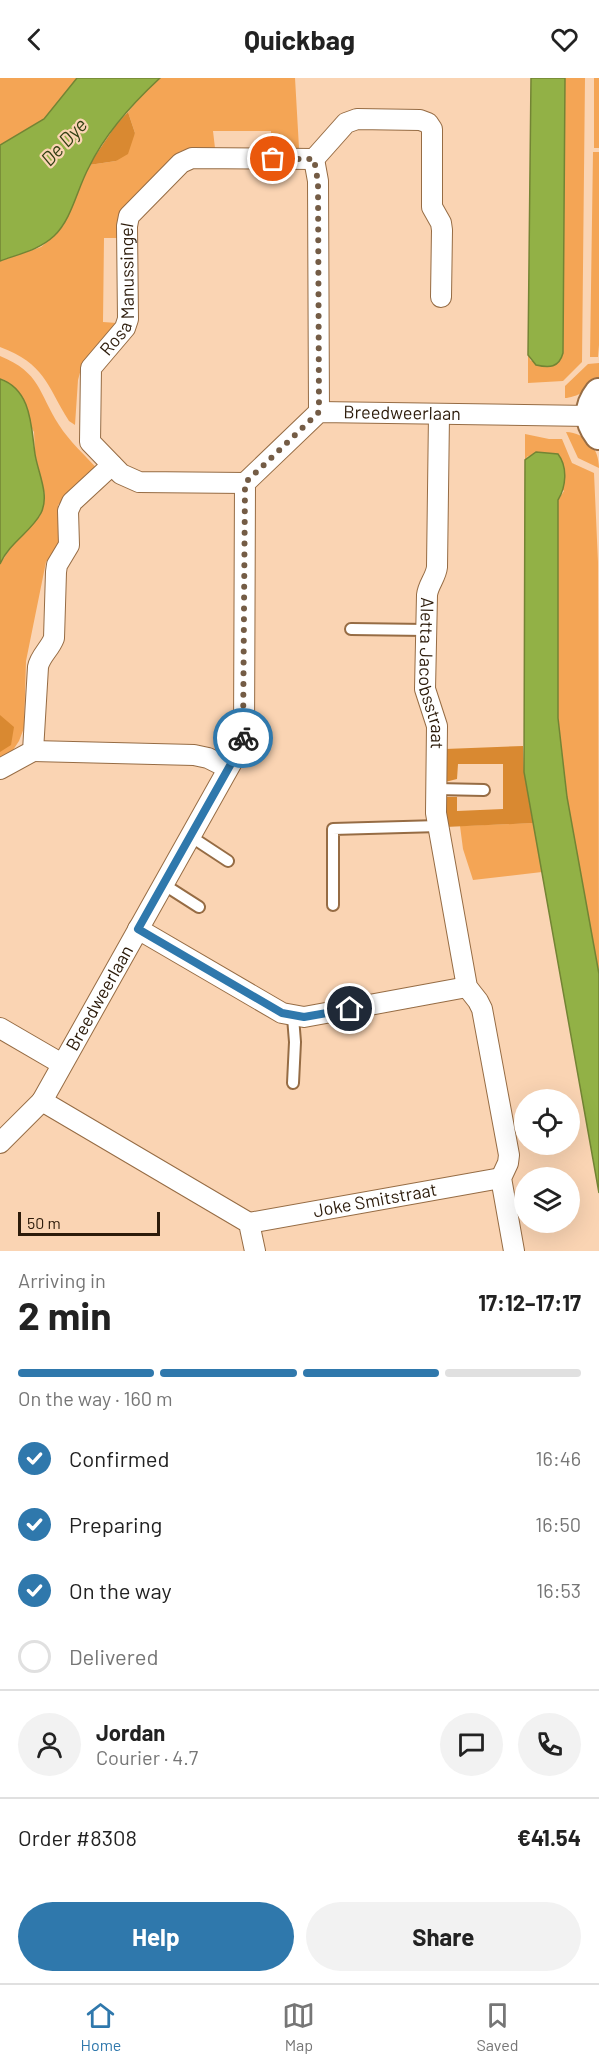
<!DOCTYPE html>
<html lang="en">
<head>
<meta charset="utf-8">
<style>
	body { margin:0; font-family:Barlow,sans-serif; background:#f2f2f2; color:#222; height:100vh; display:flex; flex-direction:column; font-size:22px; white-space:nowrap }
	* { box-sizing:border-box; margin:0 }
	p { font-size:20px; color:#767676 }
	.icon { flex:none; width:33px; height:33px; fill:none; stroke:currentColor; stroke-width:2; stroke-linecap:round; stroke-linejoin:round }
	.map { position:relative; height:1173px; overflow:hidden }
	.details { display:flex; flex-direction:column; background:#fff; flex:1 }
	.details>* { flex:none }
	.controls { position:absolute; left:514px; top:1011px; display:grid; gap:12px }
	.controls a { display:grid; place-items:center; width:66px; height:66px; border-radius:50%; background:#fff; box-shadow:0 6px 24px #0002; font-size:30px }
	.scale { position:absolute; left:18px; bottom:15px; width:142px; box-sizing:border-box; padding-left:6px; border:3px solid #2c1b0a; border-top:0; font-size:16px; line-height:21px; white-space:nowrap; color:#2c1b0a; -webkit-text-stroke:4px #fad4b3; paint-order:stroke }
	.pin { position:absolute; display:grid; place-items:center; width:51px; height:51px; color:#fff; margin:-26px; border:3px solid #fff; border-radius:50%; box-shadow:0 2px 6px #0007 }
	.courier { position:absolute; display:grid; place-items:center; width:60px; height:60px; margin:-30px; border:4px solid #2f78ac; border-radius:50%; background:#fff; color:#222; box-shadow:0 2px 8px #0007 }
	.head em { font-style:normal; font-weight:700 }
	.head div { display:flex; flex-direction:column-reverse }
	.head { display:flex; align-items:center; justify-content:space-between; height:102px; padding:0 18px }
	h1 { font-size:39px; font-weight:700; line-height:45px }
	.bar { display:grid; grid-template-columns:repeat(4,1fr); gap:9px 6px; align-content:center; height:72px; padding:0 18px }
	.bar i { height:8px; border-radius:4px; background:#e0e0e0 }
	.bar .current { background:#2f78ac }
	.bar p { grid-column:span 4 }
	.line { display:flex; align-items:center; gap:15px; padding:0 18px; border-top:2px solid #e0e0e0 }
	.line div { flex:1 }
	.round { display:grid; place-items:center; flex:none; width:63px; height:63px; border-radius:32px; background:#f2f2f2 }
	ol { padding:0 18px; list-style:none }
	li { display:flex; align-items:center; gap:18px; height:66px }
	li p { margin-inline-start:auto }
	li .icon { padding:6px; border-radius:50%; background:#2f78ac; color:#fff; stroke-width:4 }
	li:last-child { color:#767676 }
	li i { width:33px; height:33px; border:3px solid #e0e0e0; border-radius:50% }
	.action { display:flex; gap:12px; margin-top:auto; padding:12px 18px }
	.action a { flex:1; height:69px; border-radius:36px; background:#2f78ac; color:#fff; font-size:24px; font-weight:700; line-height:69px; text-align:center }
	.action a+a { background:#f2f2f2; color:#222 }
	header { display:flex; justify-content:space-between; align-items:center; height:78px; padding:0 18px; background:#fff; font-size:27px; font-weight:700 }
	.tab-bar { display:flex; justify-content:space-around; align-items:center; height:84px; border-top:2px solid #e0e0e0; background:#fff; font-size:16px; color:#767676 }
	.tab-bar a { display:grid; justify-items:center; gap:3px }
	.tab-bar .current { color:#2f78ac }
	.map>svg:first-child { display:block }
	.green { fill:#f4a555 }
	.forest { fill:#d98931 }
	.water { fill:#92b146; stroke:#738434; stroke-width:1.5 }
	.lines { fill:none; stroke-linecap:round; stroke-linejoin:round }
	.lane-casing { stroke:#966c44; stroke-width:14 }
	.street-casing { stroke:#966c44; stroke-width:22 }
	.secondary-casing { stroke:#966c44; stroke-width:32 }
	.lane { stroke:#fff; stroke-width:10 }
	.street { stroke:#fff; stroke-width:20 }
	.secondary { stroke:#fff; stroke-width:28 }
	.done { stroke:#745c45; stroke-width:6; stroke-dasharray:0 10.8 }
	.route { stroke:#2f78ac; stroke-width:8 }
	.labels { text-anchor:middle; stroke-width:4.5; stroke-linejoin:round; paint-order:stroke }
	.street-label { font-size:18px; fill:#2c1b0a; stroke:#fad4b3 }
	.water-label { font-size:20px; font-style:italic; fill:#323f13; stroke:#fad4b3 }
</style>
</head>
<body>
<header><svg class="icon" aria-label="back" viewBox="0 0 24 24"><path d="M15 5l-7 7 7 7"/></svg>Quickbag<svg class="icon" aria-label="heart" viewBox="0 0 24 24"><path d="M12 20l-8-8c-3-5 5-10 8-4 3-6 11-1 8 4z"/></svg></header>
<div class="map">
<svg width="599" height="1173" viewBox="0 0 599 1173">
	<rect width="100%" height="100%" fill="#fad4b3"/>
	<!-- green -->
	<path class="green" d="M 0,0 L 77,0 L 44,41 L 0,67 Z
		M 160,0 L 295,0 L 299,70 L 271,71 L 271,53 L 213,53 L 215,70 L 188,71 L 179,74 L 180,78 L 118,160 L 104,160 L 103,244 L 117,245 L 82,287 L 78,302 L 75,347 L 69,343 C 46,306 45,286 0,269 L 0,183 L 41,169 L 54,158 L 63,148 L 89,87 L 116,83 L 135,55 L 128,34 L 145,13 Z
		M 565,0 L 585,0 L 582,284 L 563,303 L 528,305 L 528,277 L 531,283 L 563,275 Z
		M 594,0 L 599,0 L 599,70 L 594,70 Z
		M 593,74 L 599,74 L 599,267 L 598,279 L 590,279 Z
		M 0,278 C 41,295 38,314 59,347 C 69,363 86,378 99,393 L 58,427 L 59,469 L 46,484 L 26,583 L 24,650 L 19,663 L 11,675 L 0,680 L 0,486 L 14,465 L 40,438 L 45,417 L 35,376 L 34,354 L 5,302 L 0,301 Z
		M 599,285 C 599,289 599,297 599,300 C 596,310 574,320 565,320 L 565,308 L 588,286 Z
		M 566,354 C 586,355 599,370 599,390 L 578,380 Z
		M 525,356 L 549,361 L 562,361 L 572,385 L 594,395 L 598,484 L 599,896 L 567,719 L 558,640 L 558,422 L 564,413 L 528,378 L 525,382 Z
		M 533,745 L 542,794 L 473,802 L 463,771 L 460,748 Z"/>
	<!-- forest -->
	<path class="forest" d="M 128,34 L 135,55 L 128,76 L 116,83 L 89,87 L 116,47 Z
		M 0,637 L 14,649 L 11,667 L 0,674 Z
		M 523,668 L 524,694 L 533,745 L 445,749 L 445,719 L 457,719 L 457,733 L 503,731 L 503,686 L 458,686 L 457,701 L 445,704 L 445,671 Z"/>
	<!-- water -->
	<path class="water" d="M 77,0 L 160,0 C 133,25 105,56 89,89 C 77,111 72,141 54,158 C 39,172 19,176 0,183 L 0,67 L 44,41 Z
		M 531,0 L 565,0 L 563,275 C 559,290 549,290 536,287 L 528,277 Z
		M 0,301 C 32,312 31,349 35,376 C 38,395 50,417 41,435 C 32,453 9,465 0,486 Z
		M 536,374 L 558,376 C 568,389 566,409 558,422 L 558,640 L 567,719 L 599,896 L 599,1115 L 524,694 L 525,382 Z"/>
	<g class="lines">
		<defs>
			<path id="lane" d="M 351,551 L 426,552
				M 436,711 L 484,712
				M 190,758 L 228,783
				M 163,806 L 199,829
				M 333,827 L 333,751 L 439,748
				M 293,1005 L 295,964 L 293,939"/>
			<g id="street">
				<path d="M 314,81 L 318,103 L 319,334"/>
				<path id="s1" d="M 439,337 L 437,489 C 436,499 428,507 427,517 L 425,611 L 437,648 L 436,735 L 467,909 L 478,923 L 482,931 L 509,1077 L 508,1085 L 501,1100 L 514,1173"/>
				<path id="s2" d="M 245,405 L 139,404 L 121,396 L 90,364 L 91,290 L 125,250 L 128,241 L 127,148 L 129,138 L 181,85 L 192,80 L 314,81 L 346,45 L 357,41 L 420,42 L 428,45 L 432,51 L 432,129 L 441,145 L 442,152 L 441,219"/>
				<path d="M 33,673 L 194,677 L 208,680 L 228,690"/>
				<path d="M 0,691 L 33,673 L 38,589 C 40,578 50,571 54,560 L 56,494 L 57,487 L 69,467 L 68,433 L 72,424 L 112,387"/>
				<path d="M 138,851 L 282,935 L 304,939 L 467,909"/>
				<path d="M 0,950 L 62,986"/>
				<path d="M 0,1065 L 42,1023"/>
				<path id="s3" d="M 249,1145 L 501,1100"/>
				<path id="s4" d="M 255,1173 L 249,1145 L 42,1023 L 241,668 L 244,657 L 245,405 L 319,334 L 590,338"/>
			</g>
			<path id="secondary" d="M 599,315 C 588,329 588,343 599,357"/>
		</defs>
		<!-- lane casing -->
		<use href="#lane" class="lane-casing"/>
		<!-- street casing -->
		<use href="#street" class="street-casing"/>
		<!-- secondary casing -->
		<use href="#secondary" class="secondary-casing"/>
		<!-- lane -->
		<use href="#lane" class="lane"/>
		<!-- street -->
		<use href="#street" class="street"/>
		<!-- secondary -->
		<use href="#secondary" class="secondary"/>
	</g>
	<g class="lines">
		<!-- done -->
		<path class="done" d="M 243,660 L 245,405 L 319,334 L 318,104 L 314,81 L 273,81"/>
		<!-- route -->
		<path class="route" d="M 243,660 L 241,668 L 138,851 L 282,935 L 304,939 L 350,931"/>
	</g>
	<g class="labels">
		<!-- street labels -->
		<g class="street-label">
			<text dy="6" stroke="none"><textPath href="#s2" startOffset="333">Rosa Manussingel</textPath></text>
			<text dy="6" stroke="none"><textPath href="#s4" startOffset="1125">Breedweerlaan</textPath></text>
			<text dy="6" stroke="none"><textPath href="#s1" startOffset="261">Aletta Jacobsstraat</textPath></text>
			<text dy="6" stroke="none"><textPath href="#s4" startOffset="387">Breedweerlaan</textPath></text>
			<text dy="6" stroke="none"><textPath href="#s3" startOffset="128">Joke Smitstraat</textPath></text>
		</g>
		<!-- water labels -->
		<g class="water-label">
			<text transform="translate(64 64) rotate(-47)" y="7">De Dye</text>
		</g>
	</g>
</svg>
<div class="controls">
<a><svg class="icon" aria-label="locate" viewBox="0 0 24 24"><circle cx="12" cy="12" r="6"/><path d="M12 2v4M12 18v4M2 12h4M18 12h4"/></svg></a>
<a><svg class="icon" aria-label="layers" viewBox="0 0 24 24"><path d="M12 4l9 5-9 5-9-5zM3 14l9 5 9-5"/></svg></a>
</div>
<div class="scale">50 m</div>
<div class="pin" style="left:273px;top:81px;background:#ea580c"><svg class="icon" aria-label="bag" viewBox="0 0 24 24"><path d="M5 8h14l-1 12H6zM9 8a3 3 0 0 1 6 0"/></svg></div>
<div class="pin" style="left:350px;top:931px;background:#1f2937"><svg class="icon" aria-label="home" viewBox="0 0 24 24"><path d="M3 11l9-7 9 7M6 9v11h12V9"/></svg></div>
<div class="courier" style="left:243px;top:660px"><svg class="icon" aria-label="bike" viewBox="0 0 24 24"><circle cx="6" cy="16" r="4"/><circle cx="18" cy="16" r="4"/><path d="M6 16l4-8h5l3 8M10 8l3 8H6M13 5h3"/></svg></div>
</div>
<section class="details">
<div class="head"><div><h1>2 min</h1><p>Arriving in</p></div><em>17:12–17:17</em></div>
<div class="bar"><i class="current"></i><i class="current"></i><i class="current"></i><i></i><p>On the way · 160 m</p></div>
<ol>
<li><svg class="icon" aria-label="check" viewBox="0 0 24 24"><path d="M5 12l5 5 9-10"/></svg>Confirmed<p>16:46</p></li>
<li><svg class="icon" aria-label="check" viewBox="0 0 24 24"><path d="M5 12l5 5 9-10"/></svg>Preparing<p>16:50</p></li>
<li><svg class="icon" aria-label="check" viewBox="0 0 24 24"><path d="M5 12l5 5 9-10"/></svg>On the way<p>16:53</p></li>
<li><i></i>Delivered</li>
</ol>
<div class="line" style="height:108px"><a class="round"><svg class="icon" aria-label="person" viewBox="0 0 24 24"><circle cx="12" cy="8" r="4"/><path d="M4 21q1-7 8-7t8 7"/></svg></a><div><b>Jordan</b><p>Courier · 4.7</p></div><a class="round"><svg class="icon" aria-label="chat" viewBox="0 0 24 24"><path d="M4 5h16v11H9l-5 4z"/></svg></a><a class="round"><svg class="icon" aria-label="phone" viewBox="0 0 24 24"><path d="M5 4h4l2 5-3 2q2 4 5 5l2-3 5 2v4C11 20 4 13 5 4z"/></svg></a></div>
<div class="line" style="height:78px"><div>Order #8308</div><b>€41.54</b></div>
<div class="action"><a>Help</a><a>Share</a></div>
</section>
<nav class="tab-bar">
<a class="current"><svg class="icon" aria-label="home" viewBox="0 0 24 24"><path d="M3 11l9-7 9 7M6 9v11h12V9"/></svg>Home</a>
<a><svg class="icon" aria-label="map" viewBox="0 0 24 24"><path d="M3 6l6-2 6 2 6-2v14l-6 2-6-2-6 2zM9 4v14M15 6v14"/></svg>Map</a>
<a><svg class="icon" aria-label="saved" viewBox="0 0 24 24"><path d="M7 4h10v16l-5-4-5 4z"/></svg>Saved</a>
</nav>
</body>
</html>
